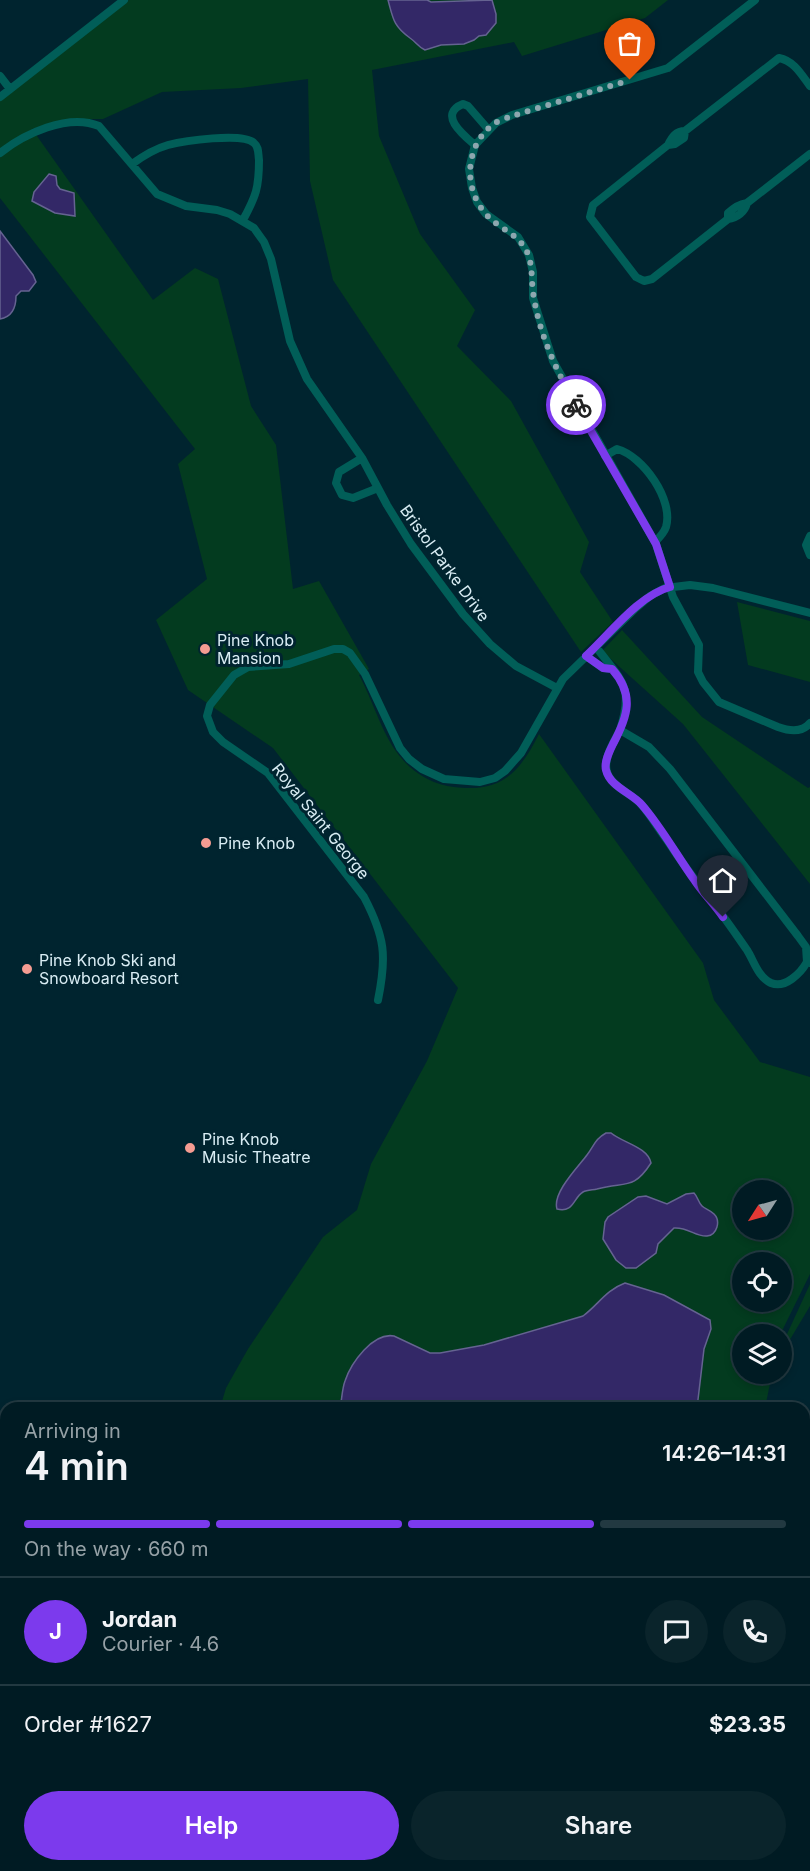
<!DOCTYPE html>
<html lang="en">
<head>
<meta charset="utf-8">
<style>
	body { margin:0; font-family:Inter,sans-serif; background:#0a242b; color:#f1f3f6; height:100vh; display:flex; flex-direction:column; font-size:22px; white-space:nowrap }
	* { box-sizing:border-box; margin:0 }
	p { font-size:20px; color:#95a1a6 }
	.icon { flex:none; width:33px; height:33px; fill:none; stroke:currentColor; stroke-width:2; stroke-linecap:round; stroke-linejoin:round }
	.map { position:relative; flex:1; overflow:hidden }
	.side { position:absolute; left:0px; top:1402px; width:810px; height:470px; display:flex; flex-direction:column; background:#001b23; border-radius:18px 18px 0 0; box-shadow:0 3px 9px #0003,0 0 0 2px #223941 }
	.side>* { flex:none }
	.needle { width:39px; rotate:234deg }
	.fabs { position:absolute; left:732px; top:1180px; display:grid; gap:12px }
	.fabs a { display:grid; place-items:center; width:60px; height:60px; border-radius:50%; background:#001b23; box-shadow:0 3px 9px #0003,0 0 0 2px #223941; font-size:30px }
	.pin { position:absolute; display:grid; place-items:center; width:51px; height:51px; color:#fff; margin:-62px -26px; border-radius:50% 50% 50% 0; rotate:-45deg; box-shadow:0 0 6px #0007 }
	.pin .icon { rotate:45deg }
	.courier { position:absolute; display:grid; place-items:center; width:60px; height:60px; margin:-30px; border:4px solid #7c3aed; border-radius:50%; background:#fff; color:#222; box-shadow:0 2px 8px #0007 }
	.summary em { font-style:normal; font-weight:600 }
	.summary div { display:flex; flex-direction:column-reverse }
	.summary { display:flex; align-items:center; justify-content:space-between; height:102px; padding:0 24px }
	h1 { font-size:39px; font-weight:600; line-height:45px }
	.bar { display:grid; grid-template-columns:repeat(4,1fr); gap:9px 6px; align-content:center; height:72px; padding:0 24px }
	.bar i { height:8px; border-radius:4px; background:#223941 }
	.bar .current { background:#7c3aed }
	.bar p { grid-column:span 4 }
	.line { display:flex; align-items:center; gap:15px; padding:0 24px; border-top:2px solid #223941 }
	.line div { flex:1 }
	.round { display:grid; place-items:center; flex:none; width:63px; height:63px; border-radius:32px; background:#0a242b }
	.cta { display:flex; gap:12px; margin-top:auto; padding:12px 24px }
	.cta a { flex:1; height:69px; border-radius:36px; background:#7c3aed; color:#fff; font-size:24px; font-weight:600; line-height:69px; text-align:center }
	.cta a+a { background:#0a242b; color:#f1f3f6 }
	.map>svg:first-child { display:block }
	.green { fill:#033b1f; fill-rule:evenodd }
	.water { fill:#332867; stroke:#656391; stroke-width:1.5 }
	.lines { fill:none; stroke-linecap:round; stroke-linejoin:round }
	.minor { stroke:#015e58; stroke-width:8 }
	.major { stroke:#39928c; stroke-width:9 }
	.done { stroke:#8da7af; stroke-width:6; stroke-dasharray:0 10.8 }
	.route { stroke:#7c3aed; stroke-width:8 }
	.poi-dot { fill:#f59c92; stroke:#00242f; stroke-width:2 }
	.labels { text-anchor:middle; stroke-width:6; stroke-linejoin:round; paint-order:stroke }
	.street-label { font-size:16px; fill:#d9edf4; stroke:#00242f }
	.poi-label { font-size:16px; fill:#d9edf4; stroke:#00242f; text-anchor:start }
</style>
</head>
<body>
<div class="map">
<svg width="810" height="1871" viewBox="0 0 810 1871">
	<rect width="100%" height="100%" fill="#00242f"/>
	<!-- green -->
	<path class="green" d="M 129,0 L 668,0 L 645,18 L 522,56 L 514,42 L 372,70 L 379,136 L 420,234 L 475,310 L 457,346 L 511,401 L 589,542 L 580,572 L 613,622 L 581,652 L 333,280 L 310,181 L 308,79 L 241,88 L 162,92 L 103,119 L 82,119 L 32,129 L 153,300 L 195,268 L 218,279 L 251,406 L 276,445 L 293,589 L 319,581 L 369,669 L 359,675 C 374,702 382,737 403,760 C 416,775 435,785 454,787 C 500,793 519,774 539,734 L 703,963 L 714,1000 L 760,1062 L 810,1077 L 810,1274 L 780,1335 L 742,1335 L 742,1374 L 772,1374 L 765,1408 L 220,1408 L 226,1388 L 248,1349 L 323,1237 L 357,1210 L 371,1164 L 427,1061 L 458,988 L 273,748 L 188,690 L 156,620 L 207,579 L 178,464 L 195,449 L 0,198 L 0,100 ZM 742,1191 L 782,1191 L 782,1230 L 742,1230 ZM 742,1263 L 782,1263 L 782,1302 L 742,1302 Z
		M 737,602 L 810,621 L 810,682 L 748,665 Z
		M 622,630 L 702,717 L 808,788 L 810,787 L 810,884 L 683,724 L 602,651 Z
		M 810,1284 L 810,1306 L 782,1353 L 782,1345 Z"/>
	<!-- water -->
	<path class="water" d="M 388,0 L 427,0 L 431,2 L 492,0 L 496,14 L 496,23 L 486,35 L 479,36 L 474,40 L 464,44 L 441,45 L 425,50 C 418,47 416,42 410,38 C 393,26 393,18 388,0 Z
		M 49,174 L 56,176 L 57,185 L 60,189 L 74,193 L 75,216 L 55,213 L 32,201 L 34,192 Z
		M 0,231 L 33,275 L 36,282 L 29,291 L 21,291 L 16,296 C 16,307 12,317 0,319 Z
		M 606,1133 L 611,1133 C 623,1143 648,1147 651,1163 C 633,1191 625,1181 597,1189 C 593,1190 587,1190 583,1192 C 573,1198 574,1213 557,1209 C 552,1193 578,1167 587,1155 C 594,1146 595,1139 606,1133 Z
		M 694,1193 C 698,1197 698,1202 702,1206 C 705,1209 710,1210 714,1214 C 721,1221 717,1235 707,1236 C 696,1237 688,1227 674,1228 L 658,1244 L 656,1253 L 636,1268 L 626,1268 L 616,1260 L 603,1239 L 605,1222 L 608,1217 L 638,1197 L 646,1196 L 667,1204 L 686,1194 Z
		M 625,1283 L 664,1295 L 710,1320 L 711,1329 L 704,1349 L 697,1408 L 340,1408 C 342,1399 342,1389 345,1381 C 351,1363 373,1332 394,1336 L 430,1353 L 440,1353 L 484,1345 L 583,1316 C 598,1305 606,1290 625,1283 Z
		M 0,1698 L 6,1706 L 6,1732 L 0,1724 Z
		M 345,1866 L 403,1866 L 398,1871 L 340,1871 Z"/>
	<g class="lines">
		<!-- minor -->
		<path class="minor" d="M 755,0 L 668,68 L 512,115 L 496,123 L 475,145 L 469,169 L 472,188 L 477,202 L 486,214 L 518,237 L 529,255 L 533,272 L 533,298 L 553,361 L 656,544 L 673,597 L 699,645 L 698,672 L 703,682 L 719,702 L 778,727 C 789,731 802,733 810,723
			M 0,76 L 10,89
			M 0,97 L 124,0
			M 685,131 L 684,138 L 675,144 L 668,145 C 672,137 676,131 685,131 L 779,58 C 794,61 801,74 810,86
			M 475,145 C 462,134 438,114 463,104 L 468,106 L 488,129
			M 668,145 L 593,205 L 590,217 L 636,277 L 644,281 L 652,279 L 728,219 C 737,218 745,212 747,203 C 739,204 734,208 728,213 L 728,219
			M 0,153 C 24,134 68,113 99,126 L 157,194 L 186,206 L 217,210 L 230,214 L 254,228 L 264,242 L 271,259 L 290,341 L 307,379 L 362,458 L 387,505 L 411,544 L 463,614 L 490,644 L 516,666 L 557,688
			M 132,164 C 143,156 154,149 168,145 C 183,141 243,132 254,143 C 259,147 258,153 259,160 C 259,188 256,196 243,220
			M 747,203 L 810,154
			M 605,456 L 617,449 C 643,456 674,500 666,527 C 664,533 659,538 655,542
			M 362,458 L 339,472 L 336,483 L 342,495 L 353,498 L 378,488
			M 810,536 L 806,545 L 810,555
			M 596,647 C 622,681 634,686 620,730 L 649,747 L 670,769 L 798,936 L 806,947 L 807,962 L 810,963
			M 586,656 L 603,668 L 612,669
			M 620,730 C 614,742 603,758 607,772 C 612,787 630,793 640,803 C 650,814 658,828 667,840 C 680,860 694,879 710,899 C 723,915 735,933 747,950 C 754,961 758,977 771,983 C 785,989 801,973 807,962
			M 378,1000 C 387,956 385,937 364,897 L 268,773 L 223,742 L 213,732 L 207,716 L 210,705 L 234,675 L 248,667 L 289,664 L 334,649 L 343,649 L 350,653 L 365,674 L 400,748 L 409,759 L 422,769 L 444,779 L 480,782 L 495,778 L 505,771 L 521,753 L 563,679 L 636,608 L 650,596 L 665,588 L 690,585 L 713,588 L 810,613"/>
		<!-- major -->
		<path class="major" d="M 804,1483 L 810,1478
			M 304,1871 L 311,1866"/>
	</g>
	<g class="lines">
		<!-- done -->
		<path class="done" d="M 576,405 C 557,372 540,336 534,298 C 531,284 533,271 529,257 C 522,234 499,230 485,213 C 462,186 466,143 495,123 C 500,120 507,118 512,116 L 630,80"/>
		<!-- route -->
		<path class="route" d="M 576,405 L 656,544 L 670,587 C 639,595 609,635 586,656 L 603,668 L 612,669 C 635,695 628,716 613,744 C 609,752 604,762 606,770 C 610,787 632,793 642,805 C 662,828 677,856 695,881 C 703,893 714,904 723,917"/>
	</g>
	<!-- markers -->
	<g class="poi-dot">
		<circle cx="205" cy="649" r="6"/>
		<circle cx="206" cy="843" r="6"/>
		<circle cx="27" cy="969" r="6"/>
		<circle cx="190" cy="1148" r="6"/>
	</g>
	<g class="labels">
		<!-- street labels -->
		<g class="street-label">
			<text transform="translate(445 563) rotate(54)" y="6">Bristol Parke Drive</text>
			<text transform="translate(321 821) rotate(51)" y="6">Royal Saint George</text>
		</g>
		<!-- poi labels -->
		<g class="poi-label">
			<text x="217" y="646">Pine Knob<tspan x="217" dy="18">Mansion</tspan></text>
			<text x="218" y="849">Pine Knob</text>
			<text x="39" y="966">Pine Knob Ski and<tspan x="39" dy="18">Snowboard Resort</tspan></text>
			<text x="202" y="1145">Pine Knob<tspan x="202" dy="18">Music Theatre</tspan></text>
		</g>
	</g>
</svg>
<div class="fabs">
<a><svg class="needle" viewBox="-14 -14 28 28"><path d="M0-13l5 13h-10z" fill="#e53935"/><path d="M0 13l5-13h-10z" fill="#95a1a6"/></svg></a>
<a><svg class="icon" aria-label="locate" viewBox="0 0 24 24"><circle cx="12" cy="12" r="6"/><path d="M12 2v4M12 18v4M2 12h4M18 12h4"/></svg></a>
<a><svg class="icon" aria-label="layers" viewBox="0 0 24 24"><path d="M12 4l9 5-9 5-9-5zM3 14l9 5 9-5"/></svg></a>
</div>
<div class="pin" style="left:630px;top:80px;background:#ea580c"><svg class="icon" aria-label="bag" viewBox="0 0 24 24"><path d="M5 8h14l-1 12H6zM9 8a3 3 0 0 1 6 0"/></svg></div>
<div class="pin" style="left:723px;top:917px;background:#1f2937"><svg class="icon" aria-label="home" viewBox="0 0 24 24"><path d="M3 11l9-7 9 7M6 9v11h12V9"/></svg></div>
<div class="courier" style="left:576px;top:405px"><svg class="icon" aria-label="bike" viewBox="0 0 24 24"><circle cx="6" cy="16" r="4"/><circle cx="18" cy="16" r="4"/><path d="M6 16l4-8h5l3 8M10 8l3 8H6M13 5h3"/></svg></div>
<section class="side">
<div class="summary"><div><h1>4 min</h1><p>Arriving in</p></div><em>14:26–14:31</em></div>
<div class="bar"><i class="current"></i><i class="current"></i><i class="current"></i><i></i><p>On the way · 660 m</p></div>
<div class="line" style="height:108px"><b class="round" style="background:#7c3aed;color:#fff">J</b><div><b>Jordan</b><p>Courier · 4.6</p></div><a class="round"><svg class="icon" aria-label="chat" viewBox="0 0 24 24"><path d="M4 5h16v11H9l-5 4z"/></svg></a><a class="round"><svg class="icon" aria-label="phone" viewBox="0 0 24 24"><path d="M5 4h4l2 5-3 2q2 4 5 5l2-3 5 2v4C11 20 4 13 5 4z"/></svg></a></div>
<div class="line" style="height:78px"><div>Order #1627</div><b>$23.35</b></div>
<div class="cta"><a>Help</a><a>Share</a></div>
</section>
</div>
</body>
</html>
